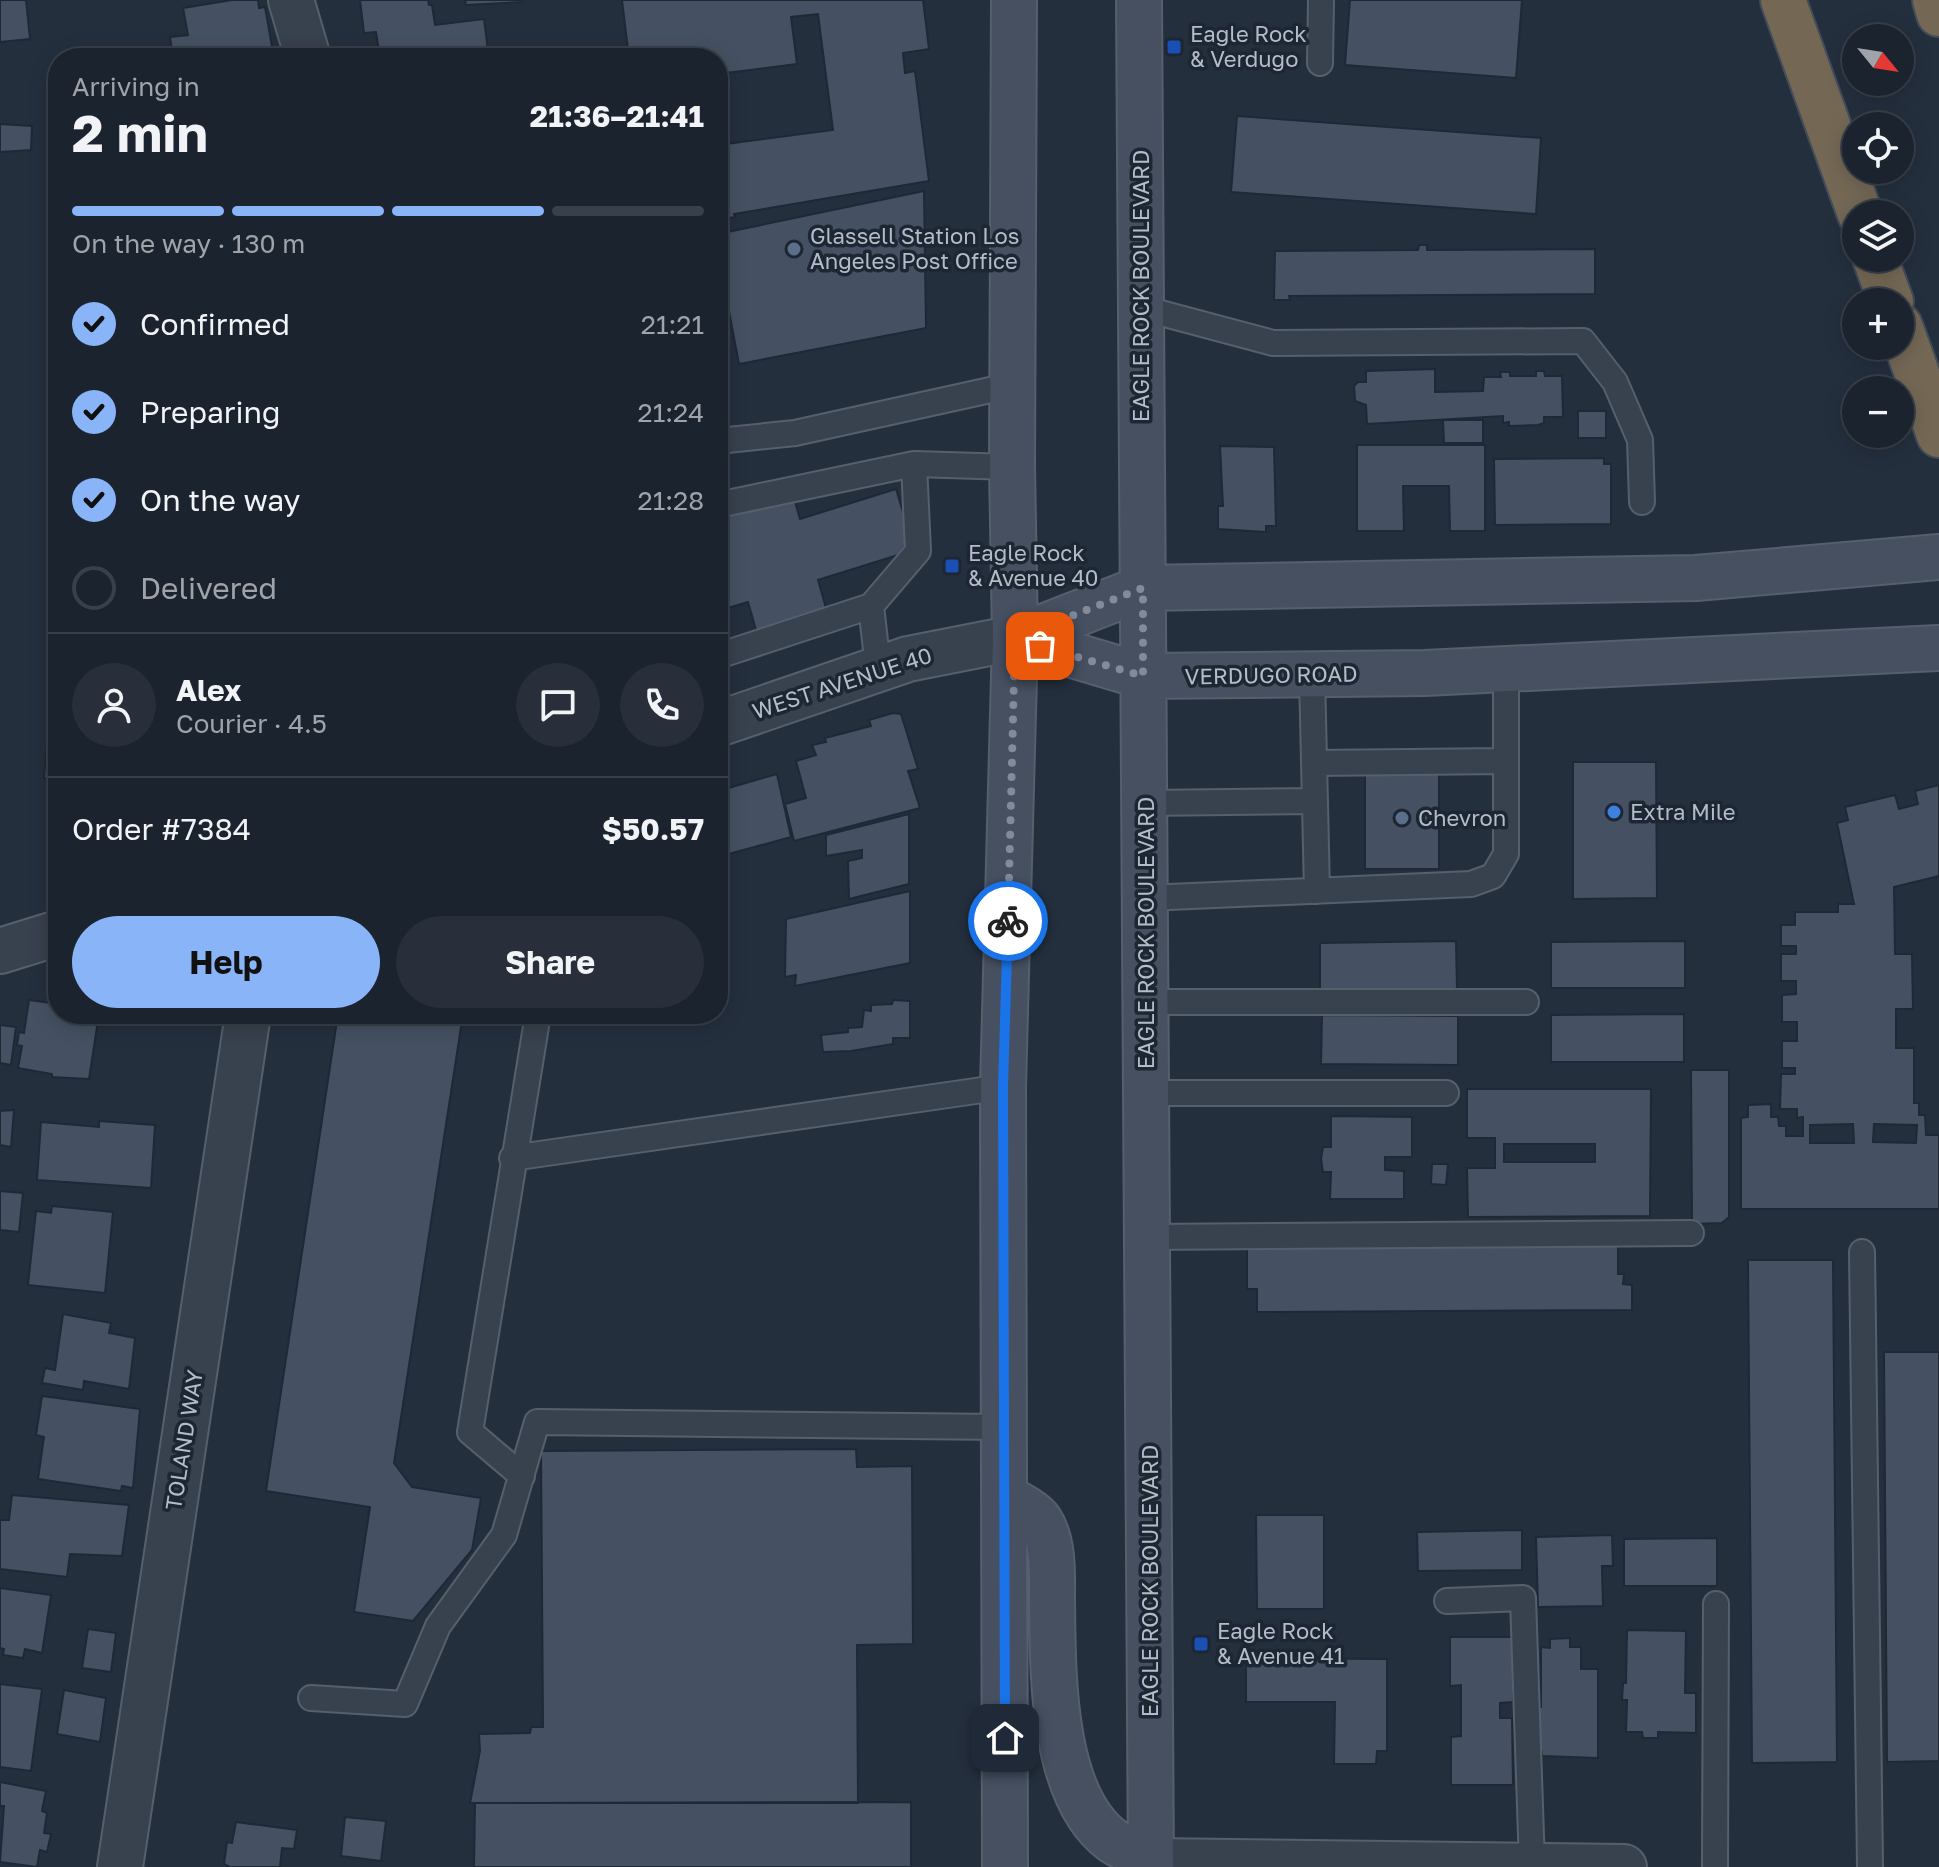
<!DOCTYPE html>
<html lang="en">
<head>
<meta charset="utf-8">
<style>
	body { margin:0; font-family:"Golos Text",sans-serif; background:#282f3a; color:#f1f3f6; height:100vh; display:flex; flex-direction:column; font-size:30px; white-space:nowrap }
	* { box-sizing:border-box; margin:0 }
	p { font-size:26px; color:#a0a4aa }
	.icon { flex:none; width:44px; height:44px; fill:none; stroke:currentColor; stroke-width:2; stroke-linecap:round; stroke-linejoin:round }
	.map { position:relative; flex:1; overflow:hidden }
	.panel { position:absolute; left:48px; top:48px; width:680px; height:976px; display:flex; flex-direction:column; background:#1b232e; border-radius:32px; box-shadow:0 4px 20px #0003,0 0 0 2px #39404a }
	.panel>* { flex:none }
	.needle { width:52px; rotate:120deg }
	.fabs { position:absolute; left:1842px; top:24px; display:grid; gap:16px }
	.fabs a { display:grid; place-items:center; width:72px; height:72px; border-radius:50%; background:#1b232e; box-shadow:0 4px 20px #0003,0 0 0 2px #39404a; font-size:40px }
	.pin { position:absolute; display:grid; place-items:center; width:68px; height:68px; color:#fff; margin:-34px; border-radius:16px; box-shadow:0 4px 12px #0006 }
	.courier { position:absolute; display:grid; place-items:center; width:80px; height:80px; margin:-40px; border:6px solid #1a73e8; border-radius:50%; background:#fff; color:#222; box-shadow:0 2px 10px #0007 }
	.overview em { font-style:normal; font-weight:700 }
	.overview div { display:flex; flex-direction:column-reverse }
	.overview { display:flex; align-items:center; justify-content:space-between; height:136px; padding:0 24px }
	h1 { font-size:52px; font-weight:700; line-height:60px }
	.bar { display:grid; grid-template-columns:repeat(4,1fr); gap:12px 8px; align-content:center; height:96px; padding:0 24px }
	.bar i { height:10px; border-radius:6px; background:#39404a }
	.bar .on { background:#8ab4f8 }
	.bar p { grid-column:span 4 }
	.line { display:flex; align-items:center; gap:20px; padding:0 24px; border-top:2px solid #39404a }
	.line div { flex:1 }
	.round { display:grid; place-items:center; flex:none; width:84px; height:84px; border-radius:42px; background:#282f3a }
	ol { padding:0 24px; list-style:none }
	li { display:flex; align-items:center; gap:24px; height:88px }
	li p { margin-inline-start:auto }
	li .icon { padding:8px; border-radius:50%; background:#8ab4f8; color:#111; stroke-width:4 }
	li:last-child { color:#a0a4aa }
	li i { width:44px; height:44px; border:4px solid #39404a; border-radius:50% }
	.cta { display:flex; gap:16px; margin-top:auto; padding:16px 24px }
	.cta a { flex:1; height:92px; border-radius:48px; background:#8ab4f8; color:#111; font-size:32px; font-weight:700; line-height:92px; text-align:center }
	.cta a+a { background:#282f3a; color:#f1f3f6 }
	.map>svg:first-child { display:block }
	.building { fill:#455162; stroke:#1f2835; stroke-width:2; fill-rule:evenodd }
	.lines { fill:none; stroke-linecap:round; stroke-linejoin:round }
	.service-casing { stroke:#565f6c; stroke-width:28 }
	.minor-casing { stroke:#565f6c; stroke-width:48 }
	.secondary-casing { stroke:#565f6c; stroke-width:48 }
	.motorway-casing { stroke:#434c59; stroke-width:48 }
	.service { stroke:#38414e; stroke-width:24 }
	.minor { stroke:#38414e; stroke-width:44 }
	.secondary { stroke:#465061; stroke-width:44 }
	.motorway { stroke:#746855; stroke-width:44 }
	.done { stroke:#828b98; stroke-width:8; stroke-dasharray:0 14.4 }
	.route { stroke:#1a73e8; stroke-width:10 }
	.transit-dot { fill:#1a4fb4; stroke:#1d2633; stroke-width:3 }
	.service-dot { fill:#5c6f8a; stroke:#1d2633; stroke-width:3 }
	.shop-dot { fill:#3f7fe0; stroke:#1d2633; stroke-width:3 }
	.labels { text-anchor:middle; stroke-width:7; stroke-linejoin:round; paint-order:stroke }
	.poi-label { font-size:22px; fill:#b4bcc9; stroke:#1d2633; text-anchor:start }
	.street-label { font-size:22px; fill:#b4bcc9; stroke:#1d2633 }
</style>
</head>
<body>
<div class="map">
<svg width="1939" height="1867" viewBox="0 0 1939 1867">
	<rect width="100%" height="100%" fill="#242f3e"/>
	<!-- building -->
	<path class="building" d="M 0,0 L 26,0 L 30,39 L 0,42 Z
		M 232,0 L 258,0 L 259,8 L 265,7 L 274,58 L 173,58 L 170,37 L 188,35 L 183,8 Z
		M 360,0 L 428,0 L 429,5 L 432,5 L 435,25 L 484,19 L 489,58 L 380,58 L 376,32 L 364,33 Z
		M 465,0 L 522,0 L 522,2 L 466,5 Z
		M 622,0 L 923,0 L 929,49 L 903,53 L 905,73 L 915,71 L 929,181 L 734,214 L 735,217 L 718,220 L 718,145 L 833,130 L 818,14 L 791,17 L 797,64 L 718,74 L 718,58 L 629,58 Z
		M 1350,0 L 1522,0 L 1516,78 L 1345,65 Z
		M 1237,116 L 1541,138 L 1536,214 L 1231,192 Z
		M 0,124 L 32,126 L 31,150 L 0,152 Z
		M 924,191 L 926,328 L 739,364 L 718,254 L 718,234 Z
		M 1419,245 L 1427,245 L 1427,250 L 1595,249 L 1595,294 L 1289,296 L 1290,300 L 1274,300 L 1275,251 L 1418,250 Z
		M 1435,369 L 1435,392 L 1483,391 L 1484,377 L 1501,377 L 1500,372 L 1510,372 L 1510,376 L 1536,376 L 1536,371 L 1544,371 L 1545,376 L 1562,376 L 1563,417 L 1544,417 L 1544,423 L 1538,425 L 1509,426 L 1509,422 L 1503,423 L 1503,416 L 1367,424 L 1366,405 L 1355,401 L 1354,386 L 1358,382 L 1366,382 L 1366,371 Z
		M 1578,411 L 1606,411 L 1606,438 L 1578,438 Z
		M 1443,420 L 1483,420 L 1483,443 L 1444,443 Z
		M 1357,445 L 1485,445 L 1485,531 L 1450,531 L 1449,486 L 1403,486 L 1404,531 L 1357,531 Z
		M 1220,446 L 1274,447 L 1276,526 L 1266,526 L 1266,532 L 1218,529 L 1218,506 L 1223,506 Z
		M 1604,458 L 1604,464 L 1611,464 L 1611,524 L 1495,525 L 1494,459 Z
		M 896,489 L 911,538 L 898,555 L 818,580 L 828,615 L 758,637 L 748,602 L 718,611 L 718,544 L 729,541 L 722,516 L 793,495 L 800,519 Z
		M 893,713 L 901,714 L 918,769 L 908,771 L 920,808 L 794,841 L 785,804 L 806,798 L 796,761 L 816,755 L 812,745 L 826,742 L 825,738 L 871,726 L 869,720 Z
		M 49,723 L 58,724 L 58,780 L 44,778 Z
		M 1573,762 L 1656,762 L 1657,898 L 1573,899 Z
		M 1365,768 L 1439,768 L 1439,869 L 1365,869 Z
		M 777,774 L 791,837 L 718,857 L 718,791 Z
		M 1939,785 L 1939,876 L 1894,887 L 1895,954 L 1912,954 L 1913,1009 L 1896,1009 L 1896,1048 L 1914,1048 L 1914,1103 L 1919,1103 L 1919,1115 L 1925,1115 L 1926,1135 L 1939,1135 L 1939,1209 L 1741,1209 L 1741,1118 L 1748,1117 L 1748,1105 L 1771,1104 L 1771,1117 L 1778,1117 L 1779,1126 L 1786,1126 L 1786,1136 L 1803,1136 L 1803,1117 L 1797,1118 L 1797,1109 L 1780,1109 L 1781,1074 L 1795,1074 L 1795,1068 L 1782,1068 L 1782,1041 L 1797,1041 L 1797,1022 L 1782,1022 L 1782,995 L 1796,994 L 1796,981 L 1781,981 L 1781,954 L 1796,954 L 1796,946 L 1781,946 L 1781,925 L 1795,925 L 1795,912 L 1838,912 L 1838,904 L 1854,904 L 1837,823 L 1848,820 L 1845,807 L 1895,795 L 1899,809 L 1918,804 L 1915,791 ZM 1853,1124 L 1854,1143 L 1810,1143 L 1810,1125 ZM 1874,1124 L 1917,1125 L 1916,1143 L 1873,1142 Z
		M 909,814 L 909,884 L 849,899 L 848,861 L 862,858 L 862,850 L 826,856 L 826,835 Z
		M 910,891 L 910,963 L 795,986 L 796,975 L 785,977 L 786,919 Z
		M 1456,941 L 1457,990 L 1320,990 L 1320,943 Z
		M 1685,941 L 1685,988 L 1551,988 L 1551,942 Z
		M 29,1000 L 51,1003 L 50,1006 L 58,1007 L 58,1014 L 99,1014 L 89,1079 L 52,1077 L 52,1074 L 18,1068 L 22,1046 L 17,1045 L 19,1032 L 24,1033 Z
		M 893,1000 L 910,1001 L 910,1038 L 893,1038 L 893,1044 L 851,1051 L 823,1052 L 821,1035 L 848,1032 L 848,1028 L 862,1027 L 864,1010 L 871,1011 L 871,1005 L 892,1004 Z
		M 338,1014 L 463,1014 L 394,1463 L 412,1487 L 481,1498 L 472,1550 L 413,1621 L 354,1612 L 370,1507 L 266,1491 Z
		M 1684,1014 L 1684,1062 L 1551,1062 L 1551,1015 Z
		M 1322,1015 L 1458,1016 L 1458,1065 L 1321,1064 Z
		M 0,1025 L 16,1027 L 11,1065 L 0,1063 Z
		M 1691,1070 L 1729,1070 L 1729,1217 L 1722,1223 L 1692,1224 Z
		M 1467,1089 L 1651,1089 L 1650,1216 L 1468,1217 L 1467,1168 L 1495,1168 L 1495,1138 L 1467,1138 ZM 1504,1144 L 1595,1144 L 1595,1162 L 1504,1162 Z
		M 14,1110 L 11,1147 L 0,1145 L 0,1111 Z
		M 1331,1116 L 1412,1117 L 1412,1157 L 1385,1157 L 1385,1170 L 1404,1171 L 1404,1199 L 1330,1199 L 1331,1172 L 1323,1172 L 1321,1159 L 1323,1147 L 1331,1147 Z
		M 99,1121 L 155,1125 L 151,1188 L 37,1180 L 41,1122 L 99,1127 Z
		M 1432,1164 L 1448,1164 L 1446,1185 L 1431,1184 Z
		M 0,1191 L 23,1193 L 19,1232 L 0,1230 Z
		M 52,1206 L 113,1212 L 105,1293 L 28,1285 L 36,1211 L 51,1213 Z
		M 1618,1243 L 1618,1274 L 1624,1274 L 1623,1284 L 1632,1285 L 1632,1310 L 1257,1312 L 1257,1289 L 1247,1289 L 1247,1244 Z
		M 1748,1260 L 1833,1260 L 1837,1762 L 1752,1763 Z
		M 63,1314 L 111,1323 L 109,1333 L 135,1338 L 129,1389 L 84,1381 L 83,1390 L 42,1383 L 45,1368 L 55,1370 Z
		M 1884,1352 L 1939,1352 L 1939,1761 L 1887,1762 Z
		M 42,1396 L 140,1409 L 133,1488 L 122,1486 L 121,1491 L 38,1479 L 44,1437 L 36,1435 Z
		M 856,1449 L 857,1467 L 912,1466 L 913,1644 L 857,1645 L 858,1803 L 470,1803 L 480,1751 L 479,1734 L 530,1733 L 531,1727 L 543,1727 L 541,1451 Z
		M 12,1495 L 129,1505 L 122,1556 L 70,1554 L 67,1577 L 0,1569 L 0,1520 L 9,1520 Z
		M 1256,1515 L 1324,1515 L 1324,1609 L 1257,1609 Z
		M 1522,1530 L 1522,1570 L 1418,1571 L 1417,1532 Z
		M 1612,1535 L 1613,1566 L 1602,1566 L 1603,1606 L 1538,1607 L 1536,1537 Z
		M 1717,1538 L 1717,1586 L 1624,1586 L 1624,1539 Z
		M 0,1588 L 51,1595 L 42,1653 L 25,1649 L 23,1658 L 3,1655 L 4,1649 L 0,1648 Z
		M 88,1629 L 116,1633 L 111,1672 L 82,1668 Z
		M 1627,1630 L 1686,1631 L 1685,1693 L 1696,1693 L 1696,1733 L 1658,1732 L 1658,1738 L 1643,1738 L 1642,1732 L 1626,1732 L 1627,1700 L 1622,1700 L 1623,1683 L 1626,1683 Z
		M 1450,1637 L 1513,1637 L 1513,1702 L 1500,1703 L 1500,1718 L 1512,1718 L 1513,1785 L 1451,1785 L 1451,1737 L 1461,1736 L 1461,1685 L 1450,1686 Z
		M 1570,1638 L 1570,1647 L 1581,1647 L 1581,1669 L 1598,1669 L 1598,1758 L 1542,1756 L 1536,1707 L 1541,1707 L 1541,1647 L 1550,1648 L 1550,1639 Z
		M 1246,1658 L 1387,1659 L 1387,1751 L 1377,1751 L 1376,1764 L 1334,1764 L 1335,1702 L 1246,1702 Z
		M 0,1684 L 42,1689 L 31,1771 L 0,1767 Z
		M 64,1690 L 106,1698 L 100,1742 L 57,1734 Z
		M 0,1782 L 46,1791 L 42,1811 L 47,1813 L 44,1833 L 51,1834 L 47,1852 L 40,1850 L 37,1867 L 0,1862 L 4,1806 L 0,1806 Z
		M 911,1802 L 911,1867 L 474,1867 L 475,1803 Z
		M 345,1817 L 386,1821 L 381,1861 L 341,1856 Z
		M 236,1822 L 297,1830 L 294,1849 L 282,1848 L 280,1867 L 230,1867 L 224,1864 L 227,1842 L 232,1843 Z"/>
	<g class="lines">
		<defs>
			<path id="service" d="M 1320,63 L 1321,0
				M 1142,308 L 1273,343 L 1583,341 L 1615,382 L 1640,440 L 1642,502
				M 718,441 L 795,433 L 1013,385
				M 718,505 L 914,464 L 1012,467
				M 871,606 L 878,667
				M 718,656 L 871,606 L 918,551 L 914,464
				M 1312,674 L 1317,891
				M 1314,763 L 1506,761
				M 1145,803 L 1315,801
				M 1146,898 L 1471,884 L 1493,876 L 1506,854 L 1506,669
				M 1147,1002 L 1526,1002
				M 1147,1093 L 1446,1093
				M 512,1158 L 1003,1087
				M 1148,1237 L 1691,1233
				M 1862,1252 L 1870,1867
				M 522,1476 L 470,1432 L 538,1014
				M 1447,1601 L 1523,1598 L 1532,1866
				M 311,1698 L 405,1704 L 438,1626 L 504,1535 L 537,1422 L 1004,1427
				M 1715,1867 L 1716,1604"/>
			<path id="minor" d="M 291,0 L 308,58
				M 718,724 L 908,659 L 1015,638
				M 0,951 L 58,933
				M 1151,1861 L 1624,1867
				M 120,1867 L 248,1014"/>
			<path id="secondary" d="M 1139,0 L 1151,1867
				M 1015,638 L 1143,588 L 1696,578 L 1939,557
				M 1015,638 L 1143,676 L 1425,673 L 1939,648
				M 1005,1497 C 1015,1503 1033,1511 1040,1521 C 1054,1542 1052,1575 1052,1599 C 1053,1668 1050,1795 1113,1841 C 1125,1849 1139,1854 1151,1861
				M 1005,1867 L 1003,1087 L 1015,638 L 1012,467 L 1014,0"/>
			<path id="motorway" d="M 1783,0 L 1860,214
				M 1935,0 L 1939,14
				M 1875,258 L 1891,302
				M 1900,326 L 1939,435"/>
		</defs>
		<!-- service casing -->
		<use href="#service" class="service-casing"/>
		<!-- minor casing -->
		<use href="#minor" class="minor-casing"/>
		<!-- secondary casing -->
		<use href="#secondary" class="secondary-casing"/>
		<!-- motorway casing -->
		<use href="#motorway" class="motorway-casing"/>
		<!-- service -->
		<use href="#service" class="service"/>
		<!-- minor -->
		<use href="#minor" class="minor"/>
		<!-- secondary -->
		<use href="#secondary" class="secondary"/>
		<!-- motorway -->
		<use href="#motorway" class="motorway"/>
	</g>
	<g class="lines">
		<!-- done -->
		<path class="done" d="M 1008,921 L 1015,638 L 1143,588 L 1143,676 L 1040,646"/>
		<!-- route -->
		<path class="route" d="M 1005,1738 L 1003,1087 L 1008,921"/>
	</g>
	<!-- markers -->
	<g class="transit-dot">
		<rect x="1166" y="39" width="16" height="16" rx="4"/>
		<rect x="944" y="558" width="16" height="16" rx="4"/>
		<rect x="1193" y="1636" width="16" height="16" rx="4"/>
	</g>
	<g class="service-dot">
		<circle cx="794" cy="249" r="8"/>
		<circle cx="1402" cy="818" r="8"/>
	</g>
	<circle class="shop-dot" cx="1614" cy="812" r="8"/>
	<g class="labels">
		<!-- poi labels -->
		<g class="poi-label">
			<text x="1190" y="42">Eagle Rock<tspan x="1190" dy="25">&amp; Verdugo</tspan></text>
			<text x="810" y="244">Glassell Station Los<tspan x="810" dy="25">Angeles Post Office</tspan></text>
			<text x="968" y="561">Eagle Rock<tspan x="968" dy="25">&amp; Avenue 40</tspan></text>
			<text x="1630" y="820">Extra Mile</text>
			<text x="1418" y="826">Chevron</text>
			<text x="1217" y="1639">Eagle Rock<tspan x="1217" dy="25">&amp; Avenue 41</tspan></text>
		</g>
		<!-- street labels -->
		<g class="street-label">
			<text transform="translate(1141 286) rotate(-90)" y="8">EAGLE ROCK BOULEVARD</text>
			<text transform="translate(1271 675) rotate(-1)" y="8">VERDUGO ROAD</text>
			<text transform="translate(842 683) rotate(-18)" y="8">WEST AVENUE 40</text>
			<text transform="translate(1146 933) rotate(-90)" y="8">EAGLE ROCK BOULEVARD</text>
			<text transform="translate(184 1440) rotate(-81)" y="8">TOLAND WAY</text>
			<text transform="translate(1150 1581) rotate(-90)" y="8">EAGLE ROCK BOULEVARD</text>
		</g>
	</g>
</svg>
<div class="fabs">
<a><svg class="needle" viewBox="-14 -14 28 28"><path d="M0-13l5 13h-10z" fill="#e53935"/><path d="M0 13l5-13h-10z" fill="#a0a4aa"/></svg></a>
<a><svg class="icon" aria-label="locate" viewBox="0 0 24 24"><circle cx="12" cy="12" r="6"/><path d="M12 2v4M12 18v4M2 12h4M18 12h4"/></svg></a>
<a><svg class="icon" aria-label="layers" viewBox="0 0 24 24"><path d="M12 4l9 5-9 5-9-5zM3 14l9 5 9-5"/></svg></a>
<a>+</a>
<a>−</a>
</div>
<div class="pin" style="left:1040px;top:646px;background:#ea580c"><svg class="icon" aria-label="bag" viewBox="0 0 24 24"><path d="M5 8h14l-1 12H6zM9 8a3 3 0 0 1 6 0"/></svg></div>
<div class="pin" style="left:1005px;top:1738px;background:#1f2937"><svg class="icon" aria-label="home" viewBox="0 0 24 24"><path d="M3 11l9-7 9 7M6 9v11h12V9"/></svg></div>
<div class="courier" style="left:1008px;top:921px"><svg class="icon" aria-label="bike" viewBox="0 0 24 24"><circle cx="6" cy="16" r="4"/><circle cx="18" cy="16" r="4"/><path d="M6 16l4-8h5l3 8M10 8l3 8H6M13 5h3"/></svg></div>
<section class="panel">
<div class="overview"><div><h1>2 min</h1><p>Arriving in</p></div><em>21:36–21:41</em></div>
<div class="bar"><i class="on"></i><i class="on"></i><i class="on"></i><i></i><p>On the way · 130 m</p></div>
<ol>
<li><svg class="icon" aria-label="check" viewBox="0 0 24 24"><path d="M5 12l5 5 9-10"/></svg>Confirmed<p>21:21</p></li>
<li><svg class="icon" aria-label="check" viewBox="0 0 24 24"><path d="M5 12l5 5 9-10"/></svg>Preparing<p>21:24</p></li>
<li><svg class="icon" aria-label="check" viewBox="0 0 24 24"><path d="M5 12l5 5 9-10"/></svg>On the way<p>21:28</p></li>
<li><i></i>Delivered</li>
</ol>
<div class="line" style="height:144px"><a class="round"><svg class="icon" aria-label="person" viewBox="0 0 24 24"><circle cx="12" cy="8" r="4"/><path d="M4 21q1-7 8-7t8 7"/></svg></a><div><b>Alex</b><p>Courier · 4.5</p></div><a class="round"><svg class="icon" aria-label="chat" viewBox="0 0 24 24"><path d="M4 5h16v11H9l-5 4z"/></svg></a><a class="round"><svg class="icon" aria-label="phone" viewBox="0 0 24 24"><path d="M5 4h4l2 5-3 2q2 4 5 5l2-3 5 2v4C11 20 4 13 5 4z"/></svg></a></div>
<div class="line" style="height:104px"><div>Order #7384</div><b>$50.57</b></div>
<div class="cta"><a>Help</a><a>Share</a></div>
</section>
</div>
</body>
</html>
